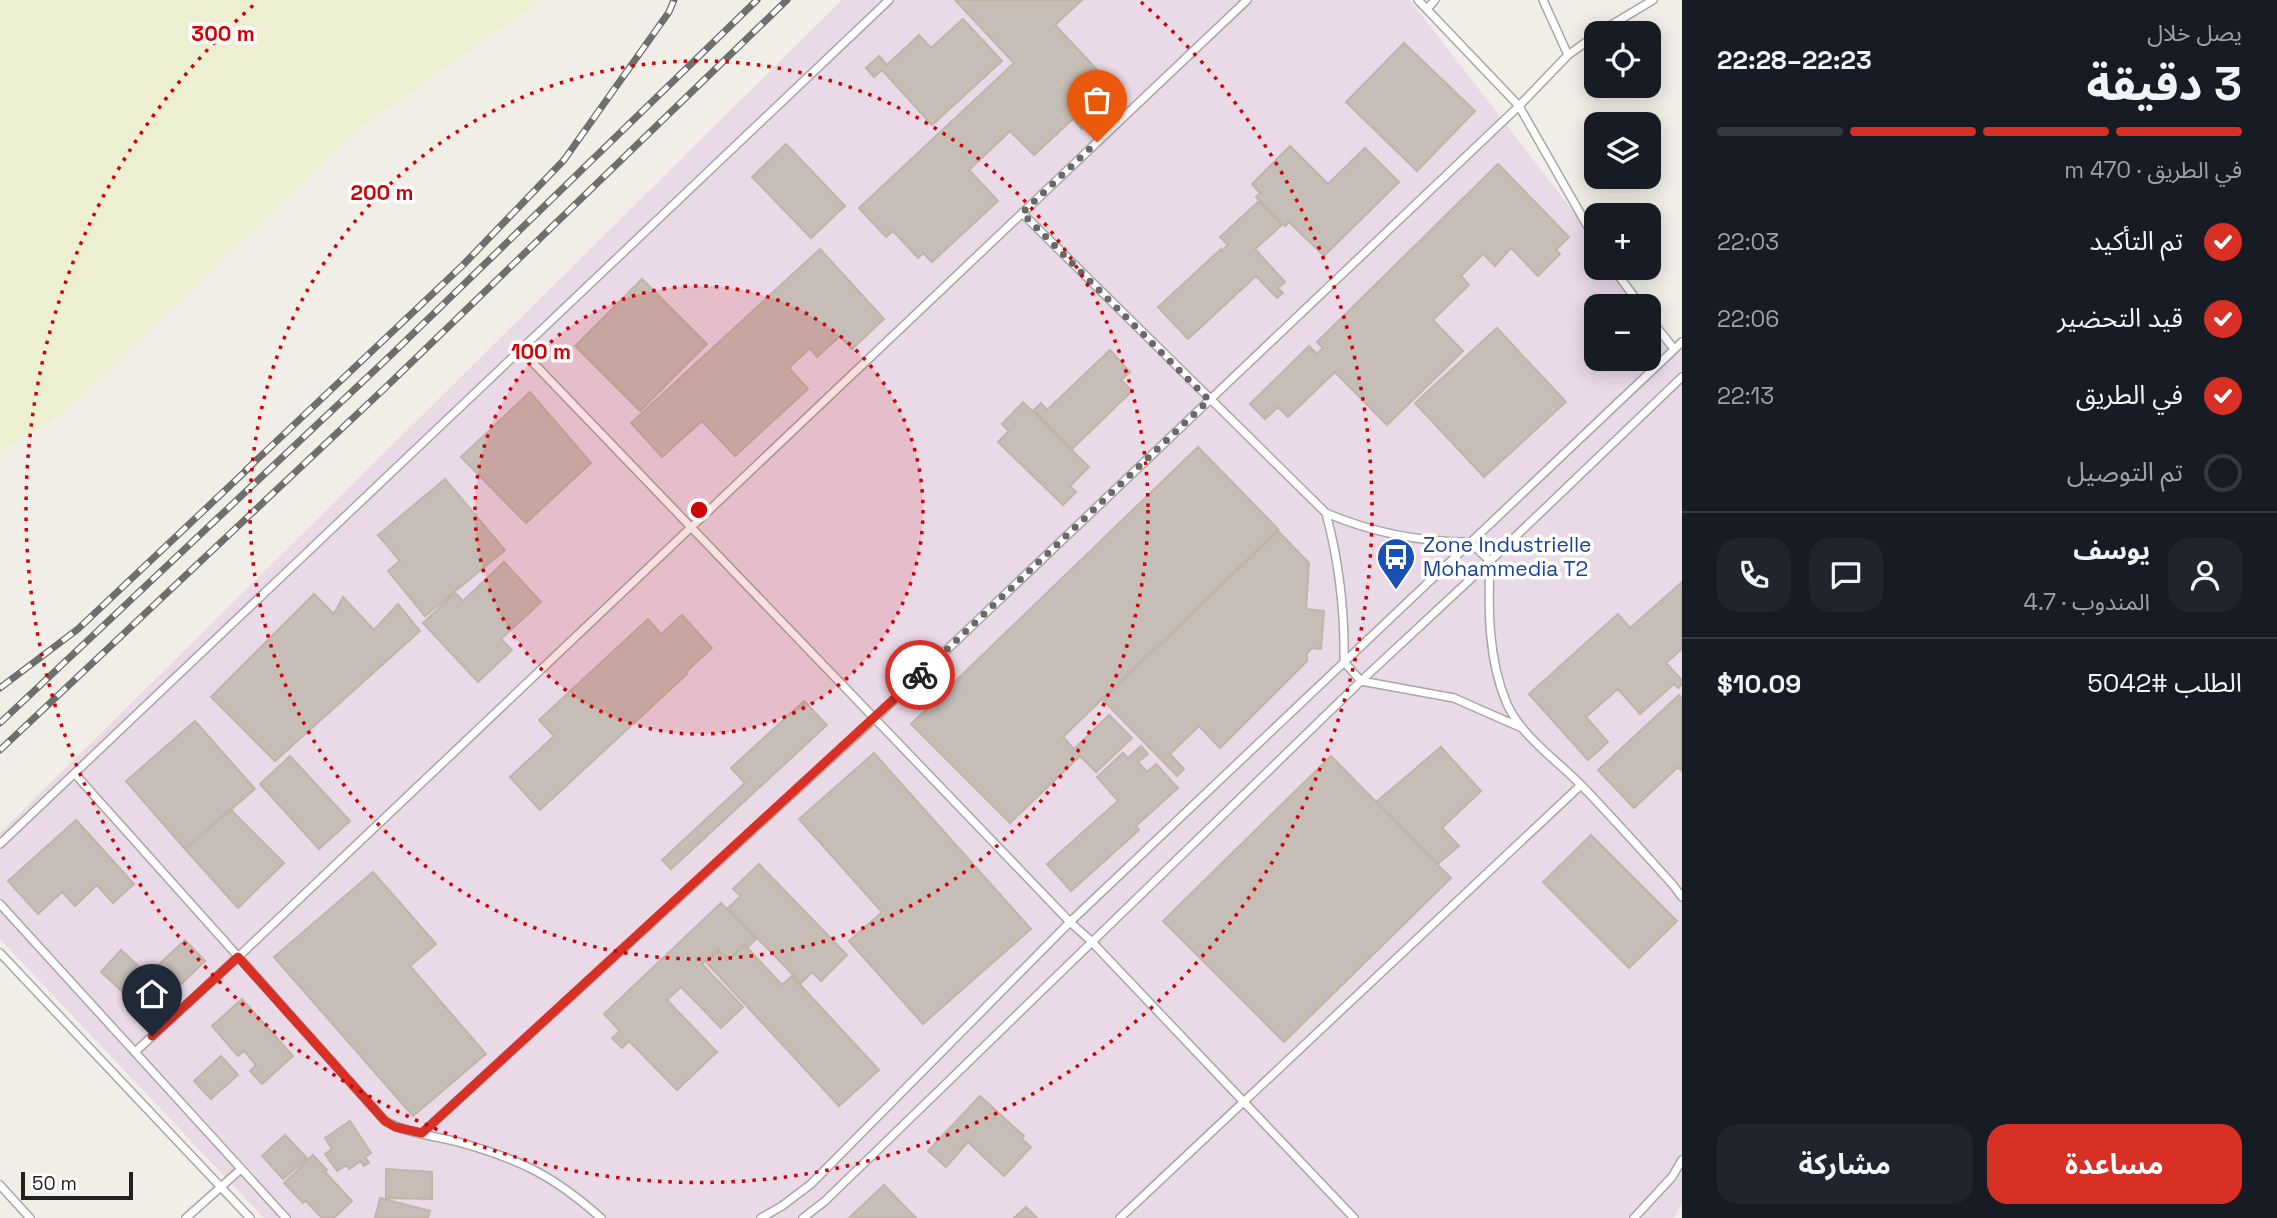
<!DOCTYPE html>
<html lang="ar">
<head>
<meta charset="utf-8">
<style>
	body { margin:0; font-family:"Space Grotesk","Noto Sans Arabic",sans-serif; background:#20242c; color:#f1f3f6; direction:rtl; height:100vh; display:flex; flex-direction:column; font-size:26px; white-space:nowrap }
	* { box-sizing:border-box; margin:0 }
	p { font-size:23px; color:#9ea1a6 }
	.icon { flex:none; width:38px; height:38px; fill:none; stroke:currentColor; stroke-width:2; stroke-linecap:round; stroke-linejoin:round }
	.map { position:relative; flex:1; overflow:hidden; direction:ltr }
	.side { display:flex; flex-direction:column; background:#171b24; width:595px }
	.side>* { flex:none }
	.fabs { position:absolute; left:1584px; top:21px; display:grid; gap:14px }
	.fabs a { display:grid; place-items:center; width:77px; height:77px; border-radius:14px; background:#171b24; box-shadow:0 4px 18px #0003; font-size:35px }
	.scale { position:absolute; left:21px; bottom:18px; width:112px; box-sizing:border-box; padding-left:7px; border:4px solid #202020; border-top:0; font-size:19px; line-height:24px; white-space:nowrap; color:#202020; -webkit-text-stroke:5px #fff; paint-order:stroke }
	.pin { position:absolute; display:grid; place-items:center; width:60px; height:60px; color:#fff; margin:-72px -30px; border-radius:50% 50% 50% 0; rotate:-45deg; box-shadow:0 0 7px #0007 }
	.pin .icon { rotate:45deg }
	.courier { position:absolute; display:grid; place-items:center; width:70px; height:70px; margin:-35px; border:5px solid #d93025; border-radius:50%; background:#fff; color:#222; box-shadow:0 2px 9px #0007 }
	.overview em { font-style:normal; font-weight:700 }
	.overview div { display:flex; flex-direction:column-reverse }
	.overview { display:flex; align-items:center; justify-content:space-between; height:119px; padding:0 35px }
	h1 { font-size:46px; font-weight:700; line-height:52px }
	.bar { display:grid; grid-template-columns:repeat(4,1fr); gap:10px 7px; align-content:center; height:84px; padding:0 35px }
	.bar i { height:9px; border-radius:5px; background:#363941 }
	.bar .selected { background:#d93025 }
	.bar p { grid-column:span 4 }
	.line { display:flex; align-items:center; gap:18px; padding:0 35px; border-top:2px solid #363941 }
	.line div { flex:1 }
	.round { display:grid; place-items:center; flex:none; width:74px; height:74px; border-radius:21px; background:#20242c }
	ol { padding:0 35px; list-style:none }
	li { display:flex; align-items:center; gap:21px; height:77px }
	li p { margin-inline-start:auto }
	li .icon { padding:7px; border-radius:50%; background:#d93025; color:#fff; stroke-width:4 }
	li:last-child { color:#9ea1a6 }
	li i { width:38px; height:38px; border:4px solid #363941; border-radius:50% }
	.primary-button { display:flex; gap:14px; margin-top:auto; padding:14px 35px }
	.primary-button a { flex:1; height:80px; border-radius:21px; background:#d93025; color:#fff; font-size:28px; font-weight:700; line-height:80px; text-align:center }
	.primary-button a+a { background:#20242c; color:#f1f3f6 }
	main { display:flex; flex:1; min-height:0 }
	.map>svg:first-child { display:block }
	.industrial { fill:#ead9e7 }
	.farmland { fill:#edefd3 }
	.building { fill:#c5bdb6; stroke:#c2b4a9; stroke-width:2 }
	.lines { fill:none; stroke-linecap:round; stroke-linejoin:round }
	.lane-casing { stroke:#a7a7a7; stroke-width:10 }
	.lane { stroke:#fff; stroke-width:7 }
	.rail-casing { stroke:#6e6e6e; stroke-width:7 }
	.rail { stroke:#fff; stroke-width:4.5; stroke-dasharray:13; stroke-linecap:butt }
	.done { stroke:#696866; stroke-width:7; stroke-dasharray:0 12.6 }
	.route { stroke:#d93025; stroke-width:9 }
	.ring { fill:none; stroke:#cf0204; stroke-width:3.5; stroke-dasharray:3.5 7 }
	.labels { text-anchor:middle; stroke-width:7; stroke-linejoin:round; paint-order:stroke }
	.transit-label { font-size:21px; fill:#164399; stroke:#fff; text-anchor:start }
	.centre { fill:#cf0204; stroke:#fff; stroke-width:3.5 }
	.ring-label { font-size:21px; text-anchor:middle; font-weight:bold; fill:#cf0204; stroke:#fff; stroke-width:7; stroke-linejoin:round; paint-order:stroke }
</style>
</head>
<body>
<main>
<section class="side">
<div class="overview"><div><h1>3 دقيقة</h1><p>يصل خلال</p></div><em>22:23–22:28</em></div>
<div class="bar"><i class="selected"></i><i class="selected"></i><i class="selected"></i><i></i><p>في الطريق · 470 m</p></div>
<ol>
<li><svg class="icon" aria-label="check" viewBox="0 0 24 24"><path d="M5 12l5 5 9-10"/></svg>تم التأكيد<p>22:03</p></li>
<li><svg class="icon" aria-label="check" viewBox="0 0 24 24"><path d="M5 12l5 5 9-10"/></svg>قيد التحضير<p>22:06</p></li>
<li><svg class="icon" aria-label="check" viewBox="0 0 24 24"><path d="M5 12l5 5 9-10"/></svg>في الطريق<p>22:13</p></li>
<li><i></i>تم التوصيل</li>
</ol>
<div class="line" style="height:126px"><a class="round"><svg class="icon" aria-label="person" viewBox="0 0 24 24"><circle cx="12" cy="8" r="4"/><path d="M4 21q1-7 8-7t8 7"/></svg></a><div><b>يوسف</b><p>المندوب · 4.7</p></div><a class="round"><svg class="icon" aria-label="chat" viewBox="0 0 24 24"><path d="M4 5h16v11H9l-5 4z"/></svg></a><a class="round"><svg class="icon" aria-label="phone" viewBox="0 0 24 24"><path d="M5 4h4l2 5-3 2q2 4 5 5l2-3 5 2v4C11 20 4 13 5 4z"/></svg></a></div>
<div class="line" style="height:91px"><div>الطلب #5042</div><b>$10.09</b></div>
<div class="primary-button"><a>مساعدة</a><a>مشاركة</a></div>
</section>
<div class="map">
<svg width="1682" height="1218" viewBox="0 0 1682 1218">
	<rect width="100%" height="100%" fill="#f1ede7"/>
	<!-- industrial -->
	<path class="industrial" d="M 842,0 L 1410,0 L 1596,241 L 1596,268 L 1617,268 L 1646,306 L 1596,306 L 1596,359 L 1648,359 L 1649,309 L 1682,353 L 1682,1203 L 1674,1218 L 264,1218 L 0,939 L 0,833 Z"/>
	<!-- farmland -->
	<path class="farmland" d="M 0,0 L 541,0 L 358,129 L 60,417 L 0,451 Z"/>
	<!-- building -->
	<path class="building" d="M 955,0 L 1082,0 L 1055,25 L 1120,94 L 1082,129 L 1073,119 L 1034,155 L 1010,131 L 969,170 L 998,201 L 932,262 L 923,253 L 918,258 L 893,231 L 886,237 L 859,208 L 1014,63 Z
		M 963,19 L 1002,61 L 932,125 L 882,70 L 874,77 L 866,68 L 879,56 L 887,65 L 919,35 L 931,48 Z
		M 1404,43 L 1475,111 L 1417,171 L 1346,102 Z
		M 786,144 L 845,206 L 811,238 L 752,177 Z
		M 1290,146 L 1328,184 L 1365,148 L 1399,182 L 1324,256 L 1289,222 L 1285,226 L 1256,197 L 1260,193 L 1252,184 Z
		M 1498,164 L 1569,237 L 1556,250 L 1560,254 L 1538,276 L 1511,248 L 1495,266 L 1483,254 L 1461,276 L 1469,285 L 1433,320 L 1463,351 L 1387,425 L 1335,372 L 1288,417 L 1278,407 L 1265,419 L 1250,404 L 1309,346 L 1317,354 L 1323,348 L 1317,342 Z
		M 1259,201 L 1282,225 L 1255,249 L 1285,282 L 1278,288 L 1283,293 L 1277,298 L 1256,276 L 1188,339 L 1158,307 L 1221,249 L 1222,251 L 1228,245 L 1220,237 Z
		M 820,249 L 884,319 L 852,349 L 840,336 L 817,357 L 810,348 L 789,368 L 808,389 L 735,456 L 702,421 L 662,457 L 631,423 Z
		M 642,279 L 707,344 L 640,411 L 575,346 Z
		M 1497,328 L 1566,402 L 1484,477 L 1415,403 Z
		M 1110,350 L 1130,372 L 1121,380 L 1132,391 L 1072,449 L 1034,410 L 1041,403 L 1047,410 Z
		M 530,392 L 591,463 L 526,523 L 461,457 Z
		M 1023,402 L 1089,467 L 1070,486 L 1076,492 L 1063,505 L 998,442 L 1009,431 L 1002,424 Z
		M 1198,447 L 1278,529 L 1063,737 L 1074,749 L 1109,715 L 1132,738 L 1096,772 L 1080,756 L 1010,823 L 911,724 Z
		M 445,479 L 505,550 L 425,616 L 388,571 L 400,561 L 378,535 Z
		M 1278,531 L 1309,563 L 1306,609 L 1324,611 L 1321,649 L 1312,648 L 1307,653 L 1307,661 L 1220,748 L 1199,726 L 1170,754 L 1184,769 L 1177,776 L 1103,700 Z
		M 504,562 L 541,602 L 501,639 L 512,650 L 478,682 L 423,623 L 455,593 L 463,601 Z
		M 1682,582 L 1682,649 L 1666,663 L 1682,680 L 1682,684 L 1678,688 L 1674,684 L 1640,714 L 1618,689 L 1586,717 L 1608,742 L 1588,760 L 1529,694 L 1618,614 L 1630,628 Z
		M 314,594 L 334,614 L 343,597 L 374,630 L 398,604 L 420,631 L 275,761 L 211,697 Z
		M 682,615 L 712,648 L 686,672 L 687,674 L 540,810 L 510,777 L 554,736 L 539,720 L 648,619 L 661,634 Z
		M 1679,695 L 1682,698 L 1682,771 L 1678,767 L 1634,808 L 1598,770 Z
		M 804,701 L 827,725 L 671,869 L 662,860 L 745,783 L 731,768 Z
		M 195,721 L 255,789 L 185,849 L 126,781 Z
		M 1141,746 L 1148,754 L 1138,762 L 1147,772 L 1156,764 L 1178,788 L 1136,826 L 1139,830 L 1071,891 L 1047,864 L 1118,801 L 1097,777 L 1123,753 L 1128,758 Z
		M 1441,747 L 1481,791 L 1442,828 L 1459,846 L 1438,864 L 1376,802 Z
		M 874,753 L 1031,929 L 923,1024 L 849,941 L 882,912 L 799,819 Z
		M 290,756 L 350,821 L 319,849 L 260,784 Z
		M 1331,756 L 1451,878 L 1284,1042 L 1163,921 Z
		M 230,809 L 284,863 L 238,908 L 185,849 Z
		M 76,820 L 134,884 L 113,903 L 97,885 L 75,906 L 62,892 L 38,914 L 8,881 Z
		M 1591,835 L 1677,921 L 1629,968 L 1543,882 Z
		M 759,864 L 847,955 L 821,981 L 812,972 L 801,983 L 728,908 L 741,896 L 733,889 Z
		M 373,872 L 436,944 L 410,966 L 486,1054 L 413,1116 L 274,957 Z
		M 721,903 L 756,939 L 748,947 L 745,944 L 728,959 L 718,949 L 702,964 L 743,1007 L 721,1028 L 681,987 L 667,1000 L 717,1052 L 677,1090 L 629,1041 L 622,1048 L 612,1038 L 620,1031 L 604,1014 Z
		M 185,940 L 205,961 L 175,990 L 154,969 Z
		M 745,945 L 782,985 L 792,976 L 879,1070 L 839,1106 L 706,962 L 719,951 L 728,961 Z
		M 121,950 L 143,970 L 123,992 L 101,972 Z
		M 242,999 L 293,1056 L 262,1084 L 250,1071 L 256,1065 L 244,1051 L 238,1056 L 212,1026 Z
		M 221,1056 L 238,1075 L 211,1099 L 194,1081 Z
		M 980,1096 L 1024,1136 L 1022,1139 L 1031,1147 L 1004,1176 L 968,1142 L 946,1167 L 928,1151 Z
		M 350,1121 L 371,1153 L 365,1157 L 369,1163 L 364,1166 L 361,1161 L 349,1169 L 347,1165 L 337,1171 L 325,1154 L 332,1149 L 325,1138 Z
		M 285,1135 L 307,1158 L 283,1179 L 262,1156 Z
		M 313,1155 L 327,1170 L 325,1172 L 352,1201 L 334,1218 L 322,1218 L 306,1201 L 303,1203 L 284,1183 Z
		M 386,1169 L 432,1172 L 432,1199 L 386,1198 Z
		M 884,1185 L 916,1218 L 849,1218 Z
		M 380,1198 L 430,1211 L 428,1218 L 375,1218 Z
		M 1026,1207 L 1037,1218 L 1014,1218 Z"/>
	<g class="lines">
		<defs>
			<path id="lane" d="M 1418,0 L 1519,106 L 1596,241
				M 1543,0 L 1568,55
				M 1427,9 L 1435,0
				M 1598,33 L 1653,0
				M 1022,213 L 1326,513 C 1373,533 1419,542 1470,542 L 1490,561 C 1488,608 1488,660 1507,704 C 1522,737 1557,760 1582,786 C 1613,818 1643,852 1673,885 L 1682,897
				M 1613,268 L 1641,306
				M 1648,316 L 1674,349
				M 520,349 L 1070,922 L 1091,941 L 1354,1218
				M 1326,513 C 1339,562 1345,610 1344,662 L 1361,681 L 1454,698 L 1522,728
				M 75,774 L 385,1121 C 407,1133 434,1136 458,1142 C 519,1159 553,1175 601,1218
				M 0,844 L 889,0
				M 0,904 L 286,1218
				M 0,953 L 250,1218
				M 135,1052 L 238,957 L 1247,0
				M 422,1133 L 875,718 L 1519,106 L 1568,55 L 1596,35
				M 0,1185 L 30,1218
				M 186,1218 L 241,1169
				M 761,1218 L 782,1206 L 811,1184 L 1070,922 L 1682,342
				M 803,1218 L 825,1201 L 1361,681 L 1490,561 L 1682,377
				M 1120,1218 L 1581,785
				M 1634,1218 L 1672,1177 L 1682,1160"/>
		</defs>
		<!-- lane casing -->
		<use href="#lane" class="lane-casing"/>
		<!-- lane -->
		<use href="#lane" class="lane"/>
		<defs>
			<path id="rail" d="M 246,470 L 463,265 L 564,160 L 669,12 L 674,0
				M 0,688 L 78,629 L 252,465
				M 0,723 L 392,354 L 757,0
				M 0,750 L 386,387 L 787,0"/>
		</defs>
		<!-- rail casing -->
		<use href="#rail" class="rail-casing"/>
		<!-- rail -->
		<use href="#rail" class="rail"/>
	</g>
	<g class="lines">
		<!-- done -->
		<path class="done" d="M 920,675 L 1209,400 L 1022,213 L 1097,142"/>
		<!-- route -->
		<path class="route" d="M 152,1036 L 238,957 L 385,1121 L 395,1127 L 422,1133 L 920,675"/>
	</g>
	<!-- distance rings -->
	<circle cx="699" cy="510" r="224" fill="#cf0204" fill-opacity=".12"/>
	<g class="ring">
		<circle cx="699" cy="510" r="224"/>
		<circle cx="699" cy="510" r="449"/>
		<path d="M1141 2A673 673 0 1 1 257 2"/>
	</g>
	<!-- icons -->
	<defs>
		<symbol id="bus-pin" viewBox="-11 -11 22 30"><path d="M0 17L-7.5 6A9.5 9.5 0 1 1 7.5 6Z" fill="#1a4fb4" stroke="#fff"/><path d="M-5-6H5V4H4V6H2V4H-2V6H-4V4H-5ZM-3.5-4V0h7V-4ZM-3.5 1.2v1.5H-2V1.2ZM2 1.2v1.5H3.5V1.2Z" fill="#fff"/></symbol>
	</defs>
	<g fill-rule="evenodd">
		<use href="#bus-pin" x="1374" y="535" width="44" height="60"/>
	</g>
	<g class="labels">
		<!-- transit labels -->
		<g class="transit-label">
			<text x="1423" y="552">Zone Industrielle<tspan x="1423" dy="24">Mohammedia T2</tspan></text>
		</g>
	</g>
	<circle cx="699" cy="510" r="10" class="centre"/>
	<g class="ring-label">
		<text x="223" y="41">300 m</text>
		<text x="382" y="200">200 m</text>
		<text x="541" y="359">100 m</text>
	</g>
</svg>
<div class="fabs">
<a><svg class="icon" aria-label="locate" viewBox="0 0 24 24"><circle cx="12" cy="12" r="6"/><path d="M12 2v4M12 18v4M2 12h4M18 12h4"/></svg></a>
<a><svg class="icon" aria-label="layers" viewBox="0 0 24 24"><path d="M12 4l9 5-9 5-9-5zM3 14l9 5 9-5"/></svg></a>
<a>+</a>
<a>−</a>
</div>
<div class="scale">50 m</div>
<div class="pin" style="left:1097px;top:142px;background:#ea580c"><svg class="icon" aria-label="bag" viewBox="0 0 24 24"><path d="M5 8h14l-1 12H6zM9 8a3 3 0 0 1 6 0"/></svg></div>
<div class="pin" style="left:152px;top:1036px;background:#1f2937"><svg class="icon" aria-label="home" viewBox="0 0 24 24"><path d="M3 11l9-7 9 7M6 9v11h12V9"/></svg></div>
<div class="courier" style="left:920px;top:675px"><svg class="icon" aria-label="bike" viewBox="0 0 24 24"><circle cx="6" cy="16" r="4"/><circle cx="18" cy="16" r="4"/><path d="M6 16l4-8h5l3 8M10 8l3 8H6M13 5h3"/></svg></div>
</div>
</main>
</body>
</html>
